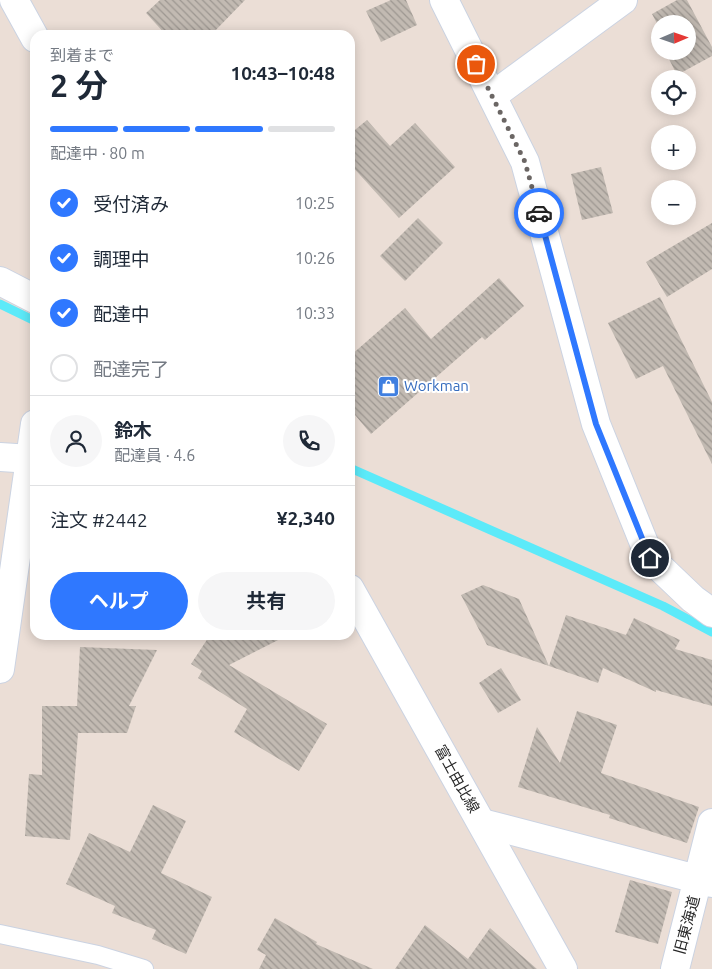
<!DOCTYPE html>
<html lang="ja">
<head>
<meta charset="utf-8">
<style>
	body { margin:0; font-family:Ubuntu,"Noto Sans JP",sans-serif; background:#f6f6f7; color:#1f2937; height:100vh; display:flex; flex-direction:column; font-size:19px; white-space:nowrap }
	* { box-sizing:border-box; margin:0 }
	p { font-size:16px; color:#747a83 }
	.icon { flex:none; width:28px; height:28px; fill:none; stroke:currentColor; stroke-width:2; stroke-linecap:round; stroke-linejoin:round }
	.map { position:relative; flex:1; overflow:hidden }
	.drawer { position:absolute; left:30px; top:30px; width:325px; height:610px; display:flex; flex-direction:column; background:#fff; border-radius:15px; box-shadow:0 2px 12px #0003 }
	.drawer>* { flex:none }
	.needle { width:32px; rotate:88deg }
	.buttons { position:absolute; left:651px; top:15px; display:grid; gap:10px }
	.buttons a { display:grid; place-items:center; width:45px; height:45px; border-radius:50%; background:#fff; box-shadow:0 2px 12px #0003; font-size:25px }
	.pin { position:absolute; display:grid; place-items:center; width:42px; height:42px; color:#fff; margin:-21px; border:2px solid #fff; border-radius:50%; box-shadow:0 1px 5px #0007 }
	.courier { position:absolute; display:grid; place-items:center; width:50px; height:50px; margin:-25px; border:4px solid #2f78ff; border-radius:50%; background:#fff; color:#222; box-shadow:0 1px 6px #0007 }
	.head em { font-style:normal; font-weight:700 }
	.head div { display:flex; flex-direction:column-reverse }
	.head { display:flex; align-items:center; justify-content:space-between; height:85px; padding:0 20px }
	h1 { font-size:32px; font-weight:700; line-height:38px }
	.bar { display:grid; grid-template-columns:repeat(4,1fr); gap:8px 5px; align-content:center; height:60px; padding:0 20px }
	.bar i { height:6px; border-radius:4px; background:#e0e1e3 }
	.bar .on { background:#2f78ff }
	.bar p { grid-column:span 4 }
	.line { display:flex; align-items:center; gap:12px; padding:0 20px; border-top:1px solid #e0e1e3 }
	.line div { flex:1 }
	.round { display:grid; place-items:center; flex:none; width:52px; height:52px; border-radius:26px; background:#f6f6f7 }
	ol { padding:0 20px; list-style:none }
	li { display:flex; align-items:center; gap:15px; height:55px }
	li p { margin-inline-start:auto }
	li .icon { padding:5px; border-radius:50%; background:#2f78ff; color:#fff; stroke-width:4 }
	li:last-child { color:#747a83 }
	li i { width:28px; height:28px; border:2px solid #e0e1e3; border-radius:50% }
	.action { display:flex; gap:10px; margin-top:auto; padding:10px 20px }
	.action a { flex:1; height:58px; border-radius:30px; background:#2f78ff; color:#fff; font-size:20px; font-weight:700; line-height:58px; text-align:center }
	.action a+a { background:#f6f6f7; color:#1f2937 }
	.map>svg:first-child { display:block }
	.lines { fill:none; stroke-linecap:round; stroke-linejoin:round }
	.stream { stroke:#5ceaf9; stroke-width:9 }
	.building { fill:url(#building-back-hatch) }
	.lane-casing { stroke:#cbd3e2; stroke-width:20 }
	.street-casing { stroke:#cbd3e2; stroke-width:30 }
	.secondary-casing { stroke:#cbd3e2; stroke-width:30 }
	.lane { stroke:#fff; stroke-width:18 }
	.street { stroke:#fff; stroke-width:28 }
	.secondary { stroke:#fff; stroke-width:28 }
	.done { stroke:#6b6664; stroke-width:5; stroke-dasharray:0 9 }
	.route { stroke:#2f78ff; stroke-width:6 }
	.labels { text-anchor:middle; stroke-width:4; stroke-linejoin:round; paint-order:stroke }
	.shop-label { font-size:15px; fill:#366cbe; stroke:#fff; text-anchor:start }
	.street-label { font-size:15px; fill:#262626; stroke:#fff }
</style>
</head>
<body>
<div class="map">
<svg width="712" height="969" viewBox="0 0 712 969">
	<defs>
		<pattern id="building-back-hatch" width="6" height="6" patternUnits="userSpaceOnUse" patternTransform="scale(1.25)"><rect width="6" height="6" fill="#c2bab2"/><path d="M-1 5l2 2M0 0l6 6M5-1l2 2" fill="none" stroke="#9d9791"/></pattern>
	</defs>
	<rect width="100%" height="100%" fill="#ebded6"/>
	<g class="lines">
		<!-- stream -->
		<path class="stream" d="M 0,304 L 35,321
			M 350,468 L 663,606 L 712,632"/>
	</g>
	<!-- building -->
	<path class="building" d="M 160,0 L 245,0 L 211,35 L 166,35 L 146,13 Z
		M 391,0 L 406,0 L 417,25 L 381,42 L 366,11 Z
		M 677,0 L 687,0 L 712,47 L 712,56 L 677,75 L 665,51 L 688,51 L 688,24 L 660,24 L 660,29 L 652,14 Z
		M 367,120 L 390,146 L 415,123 L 455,167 L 399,218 L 350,164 L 350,134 Z
		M 601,167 L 613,213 L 582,220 L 571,174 Z
		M 418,218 L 443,243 L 405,281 L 380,256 Z
		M 712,223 L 712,269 L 667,297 L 646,262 Z
		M 499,278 L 524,306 L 485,340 L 482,337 L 371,434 L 350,409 L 350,356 L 405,308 L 431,339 Z
		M 660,297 L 712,402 L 712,464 L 663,366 L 636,379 L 608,323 Z
		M 483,585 L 519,599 L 549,666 L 487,645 L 461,595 Z
		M 566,615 L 626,635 L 634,618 L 680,640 L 675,649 L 712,660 L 712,706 L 656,690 L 656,692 L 603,668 L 598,683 L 549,666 Z
		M 210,635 L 288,635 L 229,665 L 327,724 L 299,771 L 234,732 L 247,709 L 198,678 L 202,671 L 191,664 Z
		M 80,647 L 157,650 L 129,706 L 136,706 L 127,733 L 78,733 L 70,840 L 25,836 L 29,774 L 42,775 L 42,706 L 77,706 Z
		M 501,668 L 521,700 L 498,713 L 479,683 Z
		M 577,711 L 617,725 L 601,773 L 699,807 L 687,843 L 609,818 L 610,815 L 518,787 L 537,727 L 560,763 Z
		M 153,805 L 186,821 L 161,873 L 212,897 L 186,954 L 152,939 L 156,930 L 112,913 L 115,906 L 66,884 L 89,833 L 130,852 Z
		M 630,880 L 672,892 L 658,944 L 615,932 Z
		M 275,918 L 317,942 L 316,944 L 373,969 L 259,969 L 266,955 L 257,950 Z
		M 425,925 L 468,959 L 490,928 L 537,969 L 395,969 Z"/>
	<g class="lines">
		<defs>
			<path id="lane" d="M 0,934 L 98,955 L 144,969"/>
			<path id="street" d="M 444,0 L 525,162 L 596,424 L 650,558 L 693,599 L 712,613
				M 492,96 L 623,0
				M 0,281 L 35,299
				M 0,457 L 31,459
				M 482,823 L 712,883
				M 675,969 L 712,823"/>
			<path id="secondary" d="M 14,0 L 35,38
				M 350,589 L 563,969
				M 0,669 L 35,424"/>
		</defs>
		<!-- lane casing -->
		<use href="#lane" class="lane-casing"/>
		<!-- street casing -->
		<use href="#street" class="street-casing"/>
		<!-- secondary casing -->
		<use href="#secondary" class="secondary-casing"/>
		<!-- lane -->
		<use href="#lane" class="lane"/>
		<!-- street -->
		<use href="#street" class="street"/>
		<!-- secondary -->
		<use href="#secondary" class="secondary"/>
	</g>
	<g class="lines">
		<!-- done -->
		<path class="done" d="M 476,64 L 525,162 L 539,213"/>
		<!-- route -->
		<path class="route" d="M 539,213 L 596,424 L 650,558"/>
	</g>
	<!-- icons -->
	<defs>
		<symbol id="shop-square" viewBox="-11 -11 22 22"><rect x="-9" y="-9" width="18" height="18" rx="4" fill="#3f7fe0" stroke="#fff"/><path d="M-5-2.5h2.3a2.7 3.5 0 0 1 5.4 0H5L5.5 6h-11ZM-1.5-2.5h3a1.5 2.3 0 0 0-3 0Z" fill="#fff"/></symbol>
	</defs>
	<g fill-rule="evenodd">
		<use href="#shop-square" x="376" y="374" width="25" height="25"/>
	</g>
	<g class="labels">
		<!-- shop labels -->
		<g class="shop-label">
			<text x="404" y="391">Workman</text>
		</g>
		<!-- street labels -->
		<g class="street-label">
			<text transform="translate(457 779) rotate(61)" y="5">富士由比線</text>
			<text transform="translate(687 925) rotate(-75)" y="5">旧東海道</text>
		</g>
	</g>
</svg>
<div class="buttons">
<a><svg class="needle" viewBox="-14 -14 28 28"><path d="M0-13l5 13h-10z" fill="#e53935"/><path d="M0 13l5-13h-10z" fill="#747a83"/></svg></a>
<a><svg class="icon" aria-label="locate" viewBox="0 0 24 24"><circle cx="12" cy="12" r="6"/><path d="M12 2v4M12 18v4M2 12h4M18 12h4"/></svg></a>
<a>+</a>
<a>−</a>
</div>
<div class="pin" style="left:476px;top:64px;background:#ea580c"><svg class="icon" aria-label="bag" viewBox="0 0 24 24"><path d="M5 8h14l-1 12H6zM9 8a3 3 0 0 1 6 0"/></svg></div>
<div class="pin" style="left:650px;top:558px;background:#1f2937"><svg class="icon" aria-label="home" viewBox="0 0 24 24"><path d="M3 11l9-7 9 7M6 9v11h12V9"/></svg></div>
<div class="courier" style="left:539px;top:213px"><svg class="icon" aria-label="car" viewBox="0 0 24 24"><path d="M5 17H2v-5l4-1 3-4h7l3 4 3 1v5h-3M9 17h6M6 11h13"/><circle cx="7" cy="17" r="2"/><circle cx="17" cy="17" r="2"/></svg></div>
<section class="drawer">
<div class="head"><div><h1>2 分</h1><p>到着まで</p></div><em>10:43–10:48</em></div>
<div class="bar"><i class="on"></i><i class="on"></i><i class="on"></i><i></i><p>配達中 · 80 m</p></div>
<ol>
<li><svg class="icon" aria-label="check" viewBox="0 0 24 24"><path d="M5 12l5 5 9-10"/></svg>受付済み<p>10:25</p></li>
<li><svg class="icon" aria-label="check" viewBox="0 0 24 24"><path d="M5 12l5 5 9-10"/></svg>調理中<p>10:26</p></li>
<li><svg class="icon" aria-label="check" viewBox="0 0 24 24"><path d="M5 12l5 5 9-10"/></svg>配達中<p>10:33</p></li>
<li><i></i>配達完了</li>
</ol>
<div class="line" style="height:90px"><a class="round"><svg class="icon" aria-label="person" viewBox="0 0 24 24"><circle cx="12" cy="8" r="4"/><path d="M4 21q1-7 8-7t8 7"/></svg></a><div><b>鈴木</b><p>配達員 · 4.6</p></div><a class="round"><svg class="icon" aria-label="phone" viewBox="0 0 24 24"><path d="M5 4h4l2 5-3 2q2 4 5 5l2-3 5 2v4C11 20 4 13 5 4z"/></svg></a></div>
<div class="line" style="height:65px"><div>注文 #2442</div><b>¥2,340</b></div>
<div class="action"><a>ヘルプ</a><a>共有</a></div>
</section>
</div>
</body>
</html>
